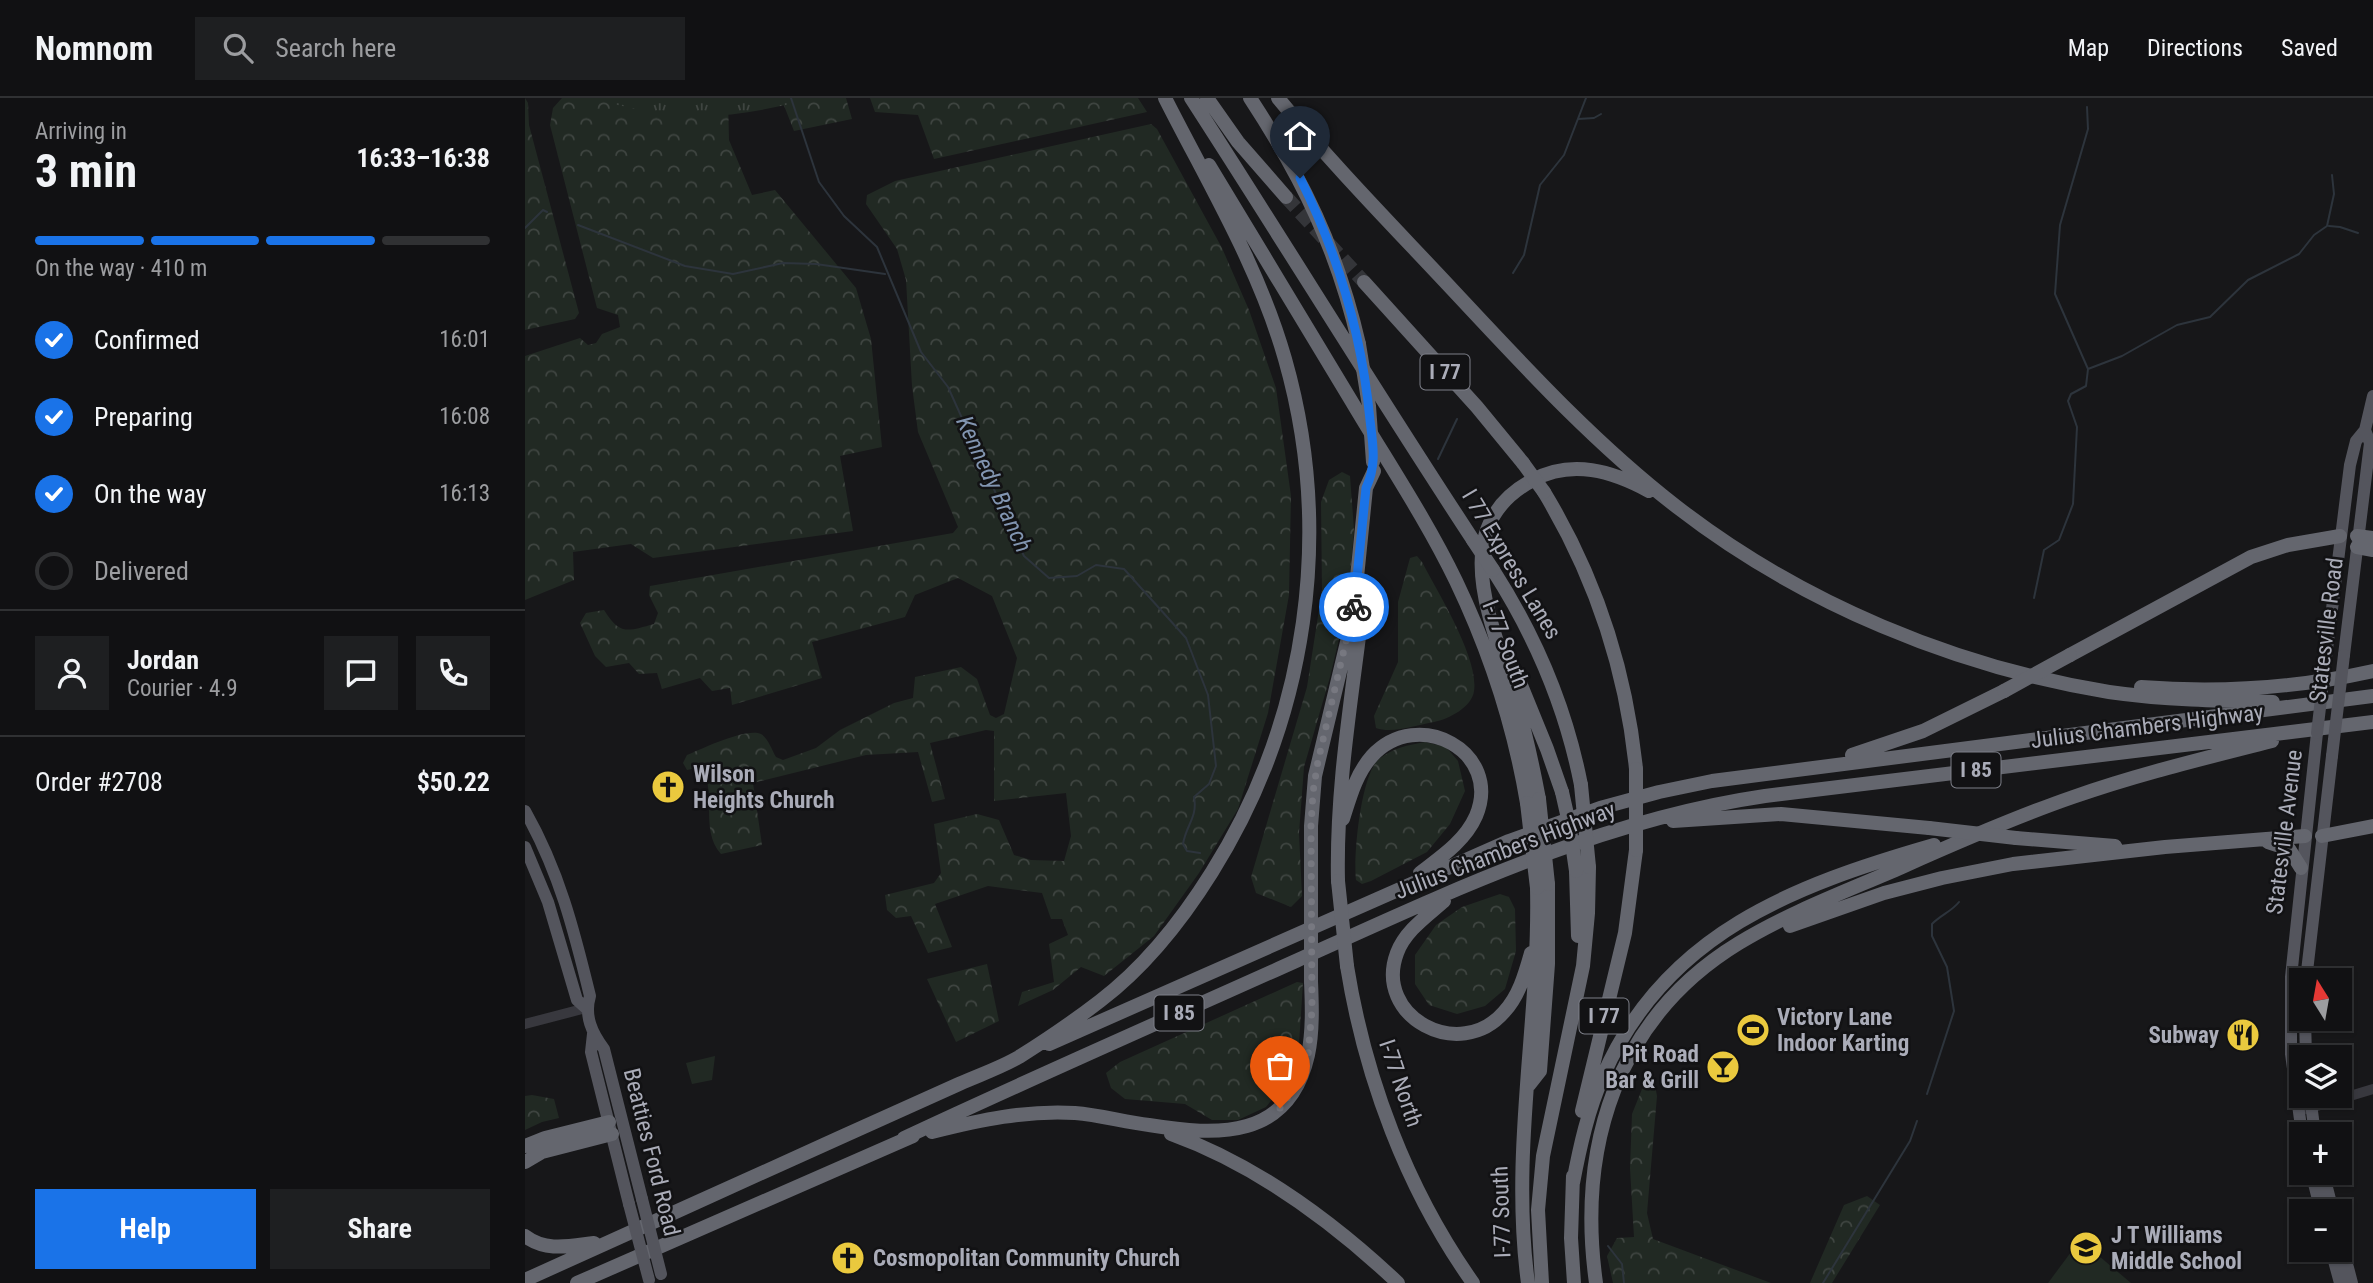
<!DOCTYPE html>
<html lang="en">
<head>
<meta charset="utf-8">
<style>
	body { margin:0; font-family:"Roboto Condensed",sans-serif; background:#1e1f21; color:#f1f3f6; height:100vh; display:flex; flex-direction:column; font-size:26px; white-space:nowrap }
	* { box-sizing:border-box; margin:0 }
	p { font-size:23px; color:#9c9da0 }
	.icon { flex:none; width:38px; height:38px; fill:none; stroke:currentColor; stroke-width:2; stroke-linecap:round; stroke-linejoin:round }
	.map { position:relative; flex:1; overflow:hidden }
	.side { display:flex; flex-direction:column; background:#111113; width:525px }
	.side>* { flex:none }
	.needle { width:46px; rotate:349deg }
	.buttons { position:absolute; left:1764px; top:870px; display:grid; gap:14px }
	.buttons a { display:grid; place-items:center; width:63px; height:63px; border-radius:0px; background:#111113; box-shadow:0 2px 5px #0004,0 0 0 2px #303133; font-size:35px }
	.pin { position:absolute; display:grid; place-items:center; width:60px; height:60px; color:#fff; margin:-72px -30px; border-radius:50% 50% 50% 0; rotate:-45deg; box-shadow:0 0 7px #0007 }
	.pin .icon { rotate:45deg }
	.courier { position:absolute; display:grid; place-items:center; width:70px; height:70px; margin:-35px; border:5px solid #1a73e8; border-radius:50%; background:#fff; color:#222; box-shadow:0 2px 9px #0007 }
	.overview em { font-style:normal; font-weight:700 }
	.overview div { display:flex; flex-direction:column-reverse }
	.overview { display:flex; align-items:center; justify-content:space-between; height:119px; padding:0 35px }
	h1 { font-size:46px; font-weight:700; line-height:52px }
	.bar { display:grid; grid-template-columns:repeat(4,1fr); gap:10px 7px; align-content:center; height:84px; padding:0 35px }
	.bar i { height:9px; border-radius:5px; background:#303133 }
	.bar .on { background:#1a73e8 }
	.bar p { grid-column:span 4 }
	.line { display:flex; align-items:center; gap:18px; padding:0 35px; border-top:2px solid #303133 }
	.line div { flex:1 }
	.round { display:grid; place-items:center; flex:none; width:74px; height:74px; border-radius:0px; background:#1e1f21 }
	ol { padding:0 35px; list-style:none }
	li { display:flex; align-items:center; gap:21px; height:77px }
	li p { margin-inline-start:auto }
	li .icon { padding:7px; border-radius:50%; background:#1a73e8; color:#fff; stroke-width:4 }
	li:last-child { color:#9c9da0 }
	li i { width:38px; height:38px; border:4px solid #303133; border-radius:50% }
	.primary-button { display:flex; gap:14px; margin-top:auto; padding:14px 35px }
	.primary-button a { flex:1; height:80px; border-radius:0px; background:#1a73e8; color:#fff; font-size:28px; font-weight:700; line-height:80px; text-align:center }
	.primary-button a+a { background:#1e1f21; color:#f1f3f6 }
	header { display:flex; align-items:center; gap:42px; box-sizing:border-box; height:98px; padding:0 35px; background:#111113; border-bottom:2px solid #303133 }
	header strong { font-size:33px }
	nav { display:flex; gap:38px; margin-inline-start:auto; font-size:24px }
	.search { width:490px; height:63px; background:#1e1f21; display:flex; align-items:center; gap:18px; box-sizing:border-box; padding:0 24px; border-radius:0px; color:#9c9da0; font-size:26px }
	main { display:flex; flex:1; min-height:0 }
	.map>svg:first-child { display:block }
	.forest { fill:url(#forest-crowns) }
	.park { fill:url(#park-tufts) }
	.pitch { fill:#212923 }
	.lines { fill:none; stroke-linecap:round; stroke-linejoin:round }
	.stream { stroke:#2d343c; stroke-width:2 }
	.highway-tunnel { stroke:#343539; stroke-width:14; stroke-dasharray:14 7; stroke-linecap:butt }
	.minor { stroke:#38383e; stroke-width:10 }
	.major { stroke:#54555d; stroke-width:12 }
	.highway { stroke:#64666e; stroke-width:14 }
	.major-bridge { stroke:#54555d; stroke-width:12 }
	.highway-bridge { stroke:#64666e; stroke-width:14 }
	.done { stroke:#777880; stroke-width:7; stroke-dasharray:0 12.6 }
	.route { stroke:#1a73e8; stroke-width:9 }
	.labels { text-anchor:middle; stroke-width:5; stroke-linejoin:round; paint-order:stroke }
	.shield { fill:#121214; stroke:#7c7e87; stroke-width:2 }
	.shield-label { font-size:21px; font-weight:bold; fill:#aaacb8 }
	.street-label { font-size:23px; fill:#aaacb8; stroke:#121214 }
	.poi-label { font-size:23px; font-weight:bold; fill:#aaacb8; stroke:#121214; text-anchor:start }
	.water-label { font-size:24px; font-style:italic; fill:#8295b1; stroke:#121214 }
</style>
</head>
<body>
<header>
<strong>Nomnom</strong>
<div class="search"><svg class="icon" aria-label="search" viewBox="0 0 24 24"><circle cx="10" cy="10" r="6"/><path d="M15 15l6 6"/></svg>Search here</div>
<nav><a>Map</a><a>Directions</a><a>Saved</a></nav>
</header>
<main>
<section class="side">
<div class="overview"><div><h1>3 min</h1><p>Arriving in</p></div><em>16:33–16:38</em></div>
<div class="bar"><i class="on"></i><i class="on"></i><i class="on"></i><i></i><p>On the way · 410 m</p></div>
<ol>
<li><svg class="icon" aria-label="check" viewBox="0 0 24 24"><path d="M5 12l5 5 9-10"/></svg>Confirmed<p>16:01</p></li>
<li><svg class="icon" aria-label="check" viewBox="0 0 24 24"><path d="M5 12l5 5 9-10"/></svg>Preparing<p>16:08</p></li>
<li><svg class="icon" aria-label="check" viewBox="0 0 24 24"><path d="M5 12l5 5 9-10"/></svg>On the way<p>16:13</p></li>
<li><i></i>Delivered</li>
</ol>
<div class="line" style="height:126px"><a class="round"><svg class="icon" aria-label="person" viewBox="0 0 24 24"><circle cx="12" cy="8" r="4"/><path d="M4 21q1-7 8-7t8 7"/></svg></a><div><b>Jordan</b><p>Courier · 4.9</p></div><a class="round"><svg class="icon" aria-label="chat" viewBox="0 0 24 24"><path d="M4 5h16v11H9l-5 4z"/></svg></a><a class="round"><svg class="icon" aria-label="phone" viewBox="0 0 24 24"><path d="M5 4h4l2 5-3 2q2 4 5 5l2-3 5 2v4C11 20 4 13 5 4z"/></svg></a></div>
<div class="line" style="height:91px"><div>Order #2708</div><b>$50.22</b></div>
<div class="primary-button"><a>Help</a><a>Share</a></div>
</section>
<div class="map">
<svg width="1848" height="1185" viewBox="0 0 1848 1185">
	<defs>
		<pattern id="forest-crowns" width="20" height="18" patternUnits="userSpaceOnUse" patternTransform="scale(1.75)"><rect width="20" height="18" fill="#212923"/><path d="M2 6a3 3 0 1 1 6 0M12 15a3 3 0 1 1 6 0" fill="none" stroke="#3f4541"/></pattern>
		<pattern id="park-tufts" width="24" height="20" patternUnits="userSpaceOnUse" patternTransform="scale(1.75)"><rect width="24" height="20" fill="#212923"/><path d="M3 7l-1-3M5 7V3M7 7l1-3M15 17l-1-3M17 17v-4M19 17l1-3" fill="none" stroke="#3f4541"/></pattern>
	</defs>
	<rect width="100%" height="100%" fill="#171719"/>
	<!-- forest -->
	<path class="forest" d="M 0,0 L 3,5 L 4,27 L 54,215 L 50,221 L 0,232 Z
		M 37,0 L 203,0 L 204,42 L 227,97 L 250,92 L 331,190 L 346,241 L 357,349 L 315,358 L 328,433 L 128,460 L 106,446 L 48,454 L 49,482 L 0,502 L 0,258 L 55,240 L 63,247 L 71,245 L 77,236 L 95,229 L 93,217 L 72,210 L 25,27 L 28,10 Z
		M 256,0 L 321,0 L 327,21 L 269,33 Z
		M 345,0 L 613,0 L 622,14 L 409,61 L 393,17 L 350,14 Z
		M 626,26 L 632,31 L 697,150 L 724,212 L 751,290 L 766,398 L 764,497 L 743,615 L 713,711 L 674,775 L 629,838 L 579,878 L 556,869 L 528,892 L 493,908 L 497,894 L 529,884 L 524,846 L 543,837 L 537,821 L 526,821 L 517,795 L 463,788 L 410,806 L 427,849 L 403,855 L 386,818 L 371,820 L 362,812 L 360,797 L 409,785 L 416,775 L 409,726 L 452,716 L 474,722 L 489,757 L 506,762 L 539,763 L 546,738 L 541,695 L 469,703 L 469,633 L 461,632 L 405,645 L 420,701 L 407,704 L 393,654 L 341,657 L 228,685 L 237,747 L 196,756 C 174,731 193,695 176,669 L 162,672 L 158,665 L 162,657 C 176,651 222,629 236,636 C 243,640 247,652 251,659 L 258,662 L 291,650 L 315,632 L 369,605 L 388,600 L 390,579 L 436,569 L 452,581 L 465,617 L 471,620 L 479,616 L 492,560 L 467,498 L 433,480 L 390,497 L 380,519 L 287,544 L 297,580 L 207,607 L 205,590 L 187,593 L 175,580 L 137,591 L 132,575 L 114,576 L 104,565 L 81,569 L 70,558 L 55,525 L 61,515 L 79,512 C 95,538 103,533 129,526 L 133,515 L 124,497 L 125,488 L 428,435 L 433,429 L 393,334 L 387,288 L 381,182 L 372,151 L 341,106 L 342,97 L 370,83 Z
		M 817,374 L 825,378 L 829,432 L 823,503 L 805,579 L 779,669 L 774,735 L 777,798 L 766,809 L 731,795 L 726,779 L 782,589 L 797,492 L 796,404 L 804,382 Z
		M 892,458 L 897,464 C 913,495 954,560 949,593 C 947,609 924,621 909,624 C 891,627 868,636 851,630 L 849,618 L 873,564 L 873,504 L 885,460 Z
		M 900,644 L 921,649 L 933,663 L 940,693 L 925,726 L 902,754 L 846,783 L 837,786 L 831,782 C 828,758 836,676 854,661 C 868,650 883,647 900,644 Z
		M 975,796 L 984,799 L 990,811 L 991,853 L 980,891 L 960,908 L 932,916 L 904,907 L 890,886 L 890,857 L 911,827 L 937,809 Z
		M 462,866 L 474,923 L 431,944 L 402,881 Z
		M 772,884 L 778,885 L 774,946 L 762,983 L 741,1009 L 713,1022 L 687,1022 L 660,1006 L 600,1001 L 586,990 L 581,975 L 595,964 Z
		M 1121,981 L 1129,982 L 1132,998 L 1122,1115 L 1128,1141 L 1246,1185 L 1088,1185 L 1082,1158 L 1092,1140 L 1109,1139 L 1105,1070 L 1107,1016 Z
		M 7,997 L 29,1001 L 34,1020 L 17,1024 L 0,1032 L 0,998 Z
		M 1342,1098 L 1355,1107 L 1307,1185 L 1285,1185 L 1319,1107 Z"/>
	<!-- park -->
	<path class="park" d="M 65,0 L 291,0 C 249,10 205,20 162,18 C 129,16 96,8 65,0 Z
		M 190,958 L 187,982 L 167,986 L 161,965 Z"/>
	<!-- pitch -->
	<path class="pitch" d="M 1555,1142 L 1606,1185 L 1523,1185 Z"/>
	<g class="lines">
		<!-- stream -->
		<path class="stream" d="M 266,0 L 294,84 L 319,118 L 352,149 L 396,254 L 423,289 L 499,458 L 524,480 L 552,478 L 571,467 L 599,471 L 661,540 L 683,597 L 691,668 L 684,686 L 669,699 C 673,719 661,727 658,746 L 662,753 L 675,755
			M 1053,21 L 1069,20 L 1076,16
			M 53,127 L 160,168 L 208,176 L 258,165 L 291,166 L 360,176
			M 1804,128 L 1815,129 L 1833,135
			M 0,130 L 18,112 L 22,114
			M 988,175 L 999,157 L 1015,87 L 1039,57 L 1061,0
			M 1563,271 L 1597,258 L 1652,227 L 1685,219 L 1723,182 L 1774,156 L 1789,137 L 1802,128 L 1809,96 L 1807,77
			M 913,361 L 932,321
			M 1509,500 L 1519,452 L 1534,442 L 1548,406 L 1552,329 L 1543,303 L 1546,296 L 1561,288 L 1563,271 L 1530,196 L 1535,127 L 1563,31 L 1562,9
			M 1402,996 L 1429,913 L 1422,869 L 1407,838 L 1407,826 C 1416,817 1427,813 1434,804
			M 1083,1148 L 1097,1166 L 1099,1185
			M 1298,1185 L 1385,1043 L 1392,1023"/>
		<!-- highway-tunnel -->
		<path class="highway-tunnel" d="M 761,99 L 839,184"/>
		<!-- minor -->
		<path class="minor" d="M 0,926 L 61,910
			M 1782,1011 L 1848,991"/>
		<!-- major -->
		<path class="major" d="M 1819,557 L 1845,345 L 1840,332
			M 1801,559 L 1825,367 L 1831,343 L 1840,332 L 1848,298
			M 0,713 C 34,773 49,832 65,898 C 59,918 67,935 79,951 L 117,1101
			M 0,749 L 23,804 L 52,902 L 61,910
			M 1781,882 L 1807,658
			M 1780,920 L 1781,959
			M 68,936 L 66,954 L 104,1106
			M 1785,998 L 1790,1036
			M 1777,1036 L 1766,956 L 1766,879 L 1792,635
			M 1786,1074 L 1796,1113
			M 1798,1074 L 1808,1113
			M 1815,1139 L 1827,1185
			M 1806,1152 L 1815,1185"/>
		<!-- highway -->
		<path class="highway" d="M 666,0 C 761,147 852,296 948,442
			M 682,0 L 713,44 L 761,99
			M 725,0 C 778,81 812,151 834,246
			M 753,0 C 807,66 867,127 925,189 C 997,266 1068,344 1152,409 C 1276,505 1430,569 1584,594 C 1639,602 1694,603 1748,604
			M 684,67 C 732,146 779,225 827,304 C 862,363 901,421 931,483 C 965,554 989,628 1002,705
			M 839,184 L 952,309 L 998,365
			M 1019,394 C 1071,480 1101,572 1111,671
			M 1832,438 L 1848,440
			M 1832,449 L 1848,452
			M 968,472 C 1011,539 1041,610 1056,687
			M 1545,557 L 1726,459 L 1763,447 L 1815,438
			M 991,575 L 1022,651 L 1037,694
			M 1616,589 C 1695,595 1772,590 1848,573
			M 1327,657 L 1398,633 L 1479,593
			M 1014,701 C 1007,664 999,628 988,592 C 966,522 921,428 1008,382 C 1047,361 1087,373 1124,393
			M 818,721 C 825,699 831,676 847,658 C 893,608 978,654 951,718 C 940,743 916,759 895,775
			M 1148,723 L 1256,716 L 1404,730
			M 1797,738 L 1848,728
			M 1491,740 L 1590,748
			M 1743,744 L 1764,751 L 1776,770
			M 1051,773 L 1053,838
			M 813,783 C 811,692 826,605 837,515
			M 786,794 L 786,728 L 790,678 L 828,519 L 841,390 L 849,373
			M 919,803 C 902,818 880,833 872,855 C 848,919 935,965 979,914 C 994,898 1000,876 1006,855
			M 1265,828 L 1359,795 L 1417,780 L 1488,766 L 1640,749 L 1780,738
			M 822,868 C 840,980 882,1092 948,1185
			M 524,946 L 984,743 L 1075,710 L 1134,694 L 1187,683 L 1848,598
			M 1004,987 L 1015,973 L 1023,866 L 1023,786
			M 1057,1013 L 1100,835 L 1111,752
			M 407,1034 C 455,1022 501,1012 550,1015 C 575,1017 599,1024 624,1027 C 692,1038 764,1042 783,957 C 788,933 787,907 786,883
			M 646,1036 C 732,1067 807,1123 873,1185
			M 379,1040 C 509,979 642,921 773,862 C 924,794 1075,722 1240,698 L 1848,624
			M 0,1048 L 20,1040 L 84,1024
			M 0,1064 L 17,1054 L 87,1036
			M 1048,1078 L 1046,1140 L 1049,1185
			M 1048,1085 C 1055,1048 1063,1012 1078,978 C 1140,835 1270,787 1409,747
			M 0,1138 C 21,1154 44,1148 69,1145
			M 0,1182 C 105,1135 209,1087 314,1040 C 354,1022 394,1004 434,986 C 454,977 475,970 494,959 C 521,942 549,923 575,903 C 621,868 657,822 687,774 C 783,621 809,433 760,261 C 734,169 683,85 640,0
			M 52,1185 L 388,1038
			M 1003,1185 C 985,1053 1015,922 1012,790
			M 1017,1185 L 1013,1112 L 1018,1058 L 1058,868 L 1063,815 L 1064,769
			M 1071,1185 C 1052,1049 1091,920 1214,845 C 1265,814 1322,793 1377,769 C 1433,744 1490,719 1548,699 C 1613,676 1681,660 1747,643"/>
		<!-- major-bridge -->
		<path class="major-bridge" d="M 1792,635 L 1801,559
			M 1807,658 L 1819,557
			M 117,1101 L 136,1176
			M 104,1106 L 124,1182"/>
		<!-- highway-bridge -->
		<path class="highway-bridge" d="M 834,246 L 844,308 L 848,364
			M 998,365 L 1019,394
			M 948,442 L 968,472
			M 1479,593 L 1545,557
			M 1111,671 L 1111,752
			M 1056,687 L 1064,769
			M 1037,694 L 1044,725 L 1051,773
			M 1014,701 L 1023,786
			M 1002,705 L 1012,790
			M 1404,730 L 1491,740
			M 813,783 L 822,868
			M 786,794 L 786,883"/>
	</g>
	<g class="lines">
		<!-- done -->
		<path class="done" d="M 755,1010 L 774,984 L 783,957 L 787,912 L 786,728 L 788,694 L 793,663 L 829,509"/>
		<!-- route -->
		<path class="route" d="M 775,80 C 813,156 837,238 845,322 C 848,347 852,367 841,390 L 829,509"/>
	</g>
	<!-- icons -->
	<defs>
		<symbol id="church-disc" viewBox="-11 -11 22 22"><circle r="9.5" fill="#eac93e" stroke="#121214"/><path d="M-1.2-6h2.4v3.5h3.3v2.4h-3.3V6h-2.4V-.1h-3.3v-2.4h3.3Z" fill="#111"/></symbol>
		<symbol id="stadium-disc" viewBox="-11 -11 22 22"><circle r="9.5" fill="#eac93e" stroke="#121214"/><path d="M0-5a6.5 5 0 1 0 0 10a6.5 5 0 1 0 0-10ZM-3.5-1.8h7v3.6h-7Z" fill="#111"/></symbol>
		<symbol id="restaurant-disc" viewBox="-11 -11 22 22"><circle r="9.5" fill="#eac93e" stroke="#121214"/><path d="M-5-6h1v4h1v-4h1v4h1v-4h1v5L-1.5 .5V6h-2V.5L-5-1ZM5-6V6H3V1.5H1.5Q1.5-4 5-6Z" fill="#111"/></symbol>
		<symbol id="bar-disc" viewBox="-11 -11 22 22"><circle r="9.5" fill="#eac93e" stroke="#121214"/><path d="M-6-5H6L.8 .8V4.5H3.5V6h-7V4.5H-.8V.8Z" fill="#111"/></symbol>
		<symbol id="school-disc" viewBox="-11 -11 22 22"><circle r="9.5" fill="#eac93e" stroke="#121214"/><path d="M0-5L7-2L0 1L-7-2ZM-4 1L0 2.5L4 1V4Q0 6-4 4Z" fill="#111"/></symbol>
	</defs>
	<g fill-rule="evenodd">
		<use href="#church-disc" x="124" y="670" width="38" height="38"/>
		<use href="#stadium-disc" x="1209" y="913" width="38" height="38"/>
		<use href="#restaurant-disc" x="1699" y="918" width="38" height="38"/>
		<use href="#bar-disc" x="1179" y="950" width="38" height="38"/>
		<use href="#school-disc" x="1542" y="1131" width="38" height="38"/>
		<use href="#church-disc" x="304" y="1141" width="38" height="38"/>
	</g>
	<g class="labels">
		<!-- shield labels -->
		<g class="shield">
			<rect x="895.5" y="256.5" width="49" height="35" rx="5"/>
			<rect x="1426.5" y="654.5" width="49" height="35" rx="5"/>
			<rect x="629.5" y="897.5" width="49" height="35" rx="5"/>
			<rect x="1054.5" y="900.5" width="49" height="35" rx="5"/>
		</g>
		<g class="shield-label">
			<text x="920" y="281">I 77</text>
			<text x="1451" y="679">I 85</text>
			<text x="654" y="922">I 85</text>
			<text x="1079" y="925">I 77</text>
		</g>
		<!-- street labels -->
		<g class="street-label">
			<text transform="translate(987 466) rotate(59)" y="8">I 77 Express Lanes</text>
			<text transform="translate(1801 532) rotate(-83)" y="8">Statesville Road</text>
			<text transform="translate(981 546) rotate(69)" y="8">I-77 South</text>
			<text transform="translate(1622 628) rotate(-7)" y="8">Julius Chambers Highway</text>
			<text transform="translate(1759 734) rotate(-83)" y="8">Statesville Avenue</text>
			<text transform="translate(980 752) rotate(-21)" y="8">Julius Chambers Highway</text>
			<text transform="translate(876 985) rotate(71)" y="8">I-77 North</text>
			<text transform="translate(127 1054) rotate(76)" y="8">Beatties Ford Road</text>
			<text transform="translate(976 1114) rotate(-92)" y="8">I-77 South</text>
		</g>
		<!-- poi labels -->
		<g class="poi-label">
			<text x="168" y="684">Wilson<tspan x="168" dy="26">Heights Church</tspan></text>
			<text x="1252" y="927">Victory Lane<tspan x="1252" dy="26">Indoor Karting</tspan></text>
			<text x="1694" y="945" text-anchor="end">Subway</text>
			<text x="1174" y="964" text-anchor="end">Pit Road<tspan x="1174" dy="26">Bar &amp; Grill</tspan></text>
			<text x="1586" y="1145">J T Williams<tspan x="1586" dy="26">Middle School</tspan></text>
			<text x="348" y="1168">Cosmopolitan Community Church</text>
		</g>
		<!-- water labels -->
		<g class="water-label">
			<text transform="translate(469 386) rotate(65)" y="8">Kennedy Branch</text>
		</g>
	</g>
</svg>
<div class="buttons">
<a><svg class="needle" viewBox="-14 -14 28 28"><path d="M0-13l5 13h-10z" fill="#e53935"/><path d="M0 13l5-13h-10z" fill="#9c9da0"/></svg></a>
<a><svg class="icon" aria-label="layers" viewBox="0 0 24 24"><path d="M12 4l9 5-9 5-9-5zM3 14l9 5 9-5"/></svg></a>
<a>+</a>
<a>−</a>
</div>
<div class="pin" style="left:755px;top:1010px;background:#ea580c"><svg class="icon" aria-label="bag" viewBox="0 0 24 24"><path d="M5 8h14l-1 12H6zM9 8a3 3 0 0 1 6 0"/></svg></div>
<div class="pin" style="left:775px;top:80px;background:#1f2937"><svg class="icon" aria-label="home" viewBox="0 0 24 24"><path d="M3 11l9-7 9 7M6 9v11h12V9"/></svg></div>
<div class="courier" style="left:829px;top:509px"><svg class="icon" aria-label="bike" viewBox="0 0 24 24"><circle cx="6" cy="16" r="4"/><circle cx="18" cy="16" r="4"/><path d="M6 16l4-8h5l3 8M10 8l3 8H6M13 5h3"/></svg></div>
</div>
</main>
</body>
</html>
